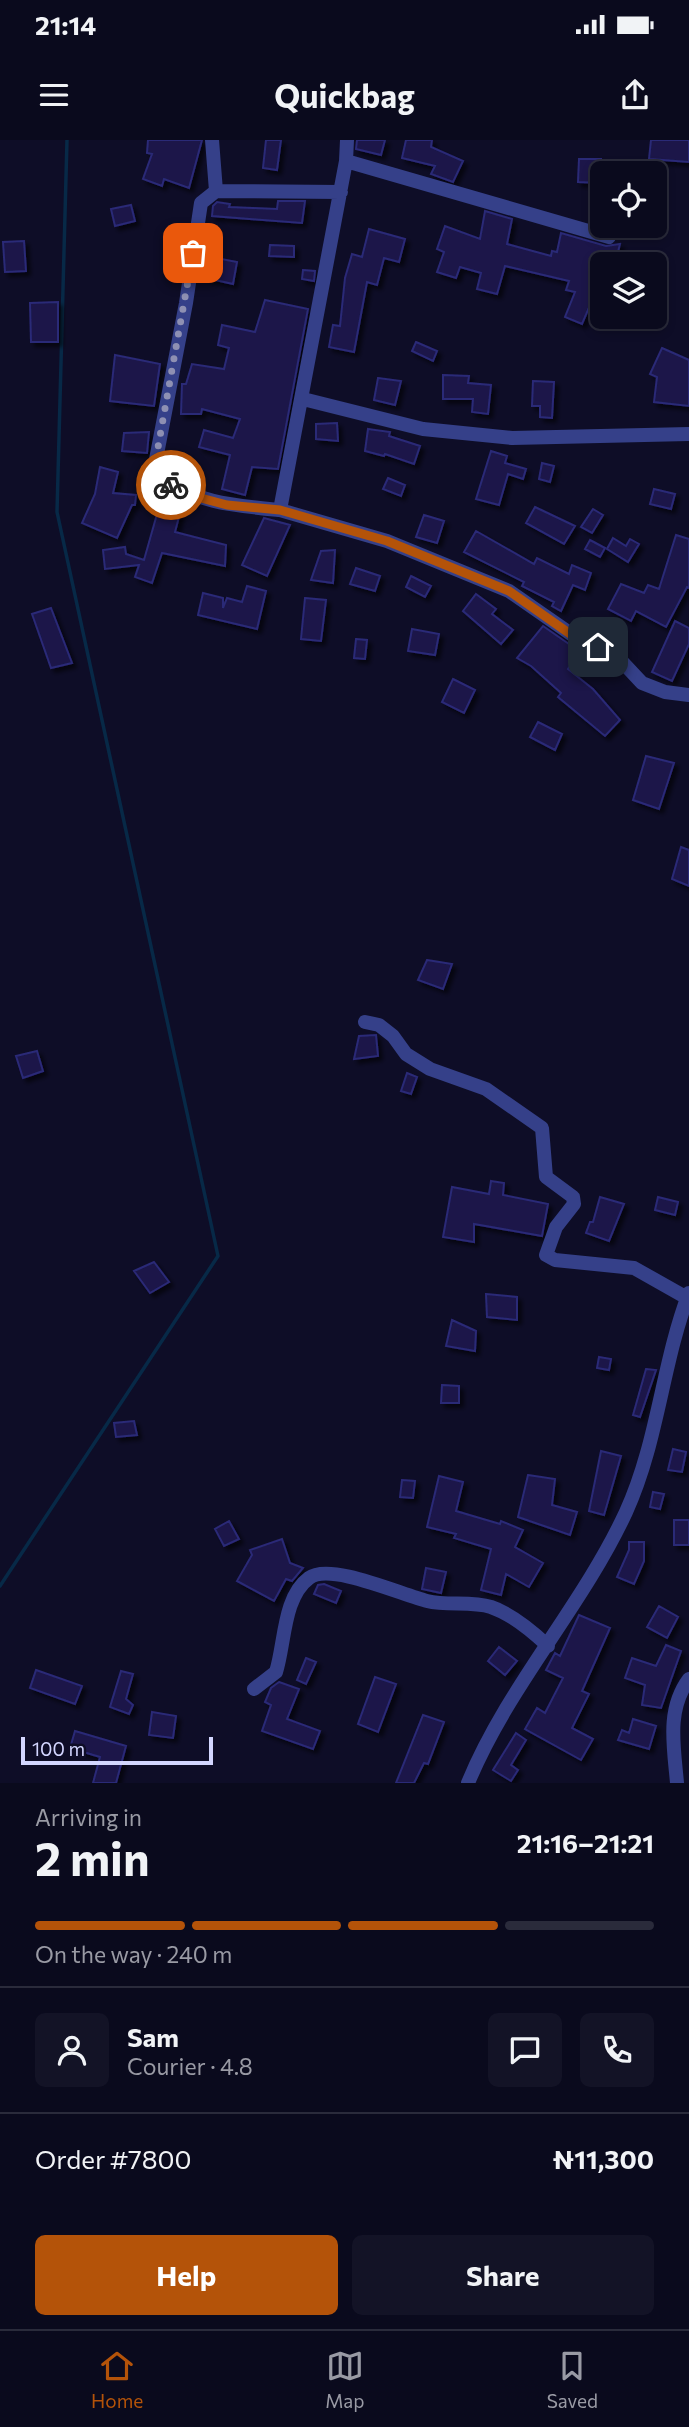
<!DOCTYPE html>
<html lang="en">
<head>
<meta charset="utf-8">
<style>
	body { margin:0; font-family:Commissioner,sans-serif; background:#131326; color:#f1f3f6; height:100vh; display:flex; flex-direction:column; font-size:26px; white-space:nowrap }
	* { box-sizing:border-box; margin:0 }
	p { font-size:23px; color:#999aa4 }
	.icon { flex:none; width:38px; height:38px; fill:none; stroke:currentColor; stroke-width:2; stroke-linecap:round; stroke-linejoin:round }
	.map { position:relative; height:1643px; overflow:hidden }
	.details { display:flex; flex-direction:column; background:#0a0a1d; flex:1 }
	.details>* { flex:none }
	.buttons { position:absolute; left:590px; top:21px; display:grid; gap:14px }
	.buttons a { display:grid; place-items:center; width:77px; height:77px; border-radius:10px; background:#0a0a1d; box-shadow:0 4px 10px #0003,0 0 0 2px #2a2b3b; font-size:35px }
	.scale { position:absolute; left:21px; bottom:18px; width:192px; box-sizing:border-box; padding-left:7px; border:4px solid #d3d6ff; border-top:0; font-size:19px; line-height:24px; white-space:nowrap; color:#d3d6ff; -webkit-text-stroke:5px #0e0d27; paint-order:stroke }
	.pin { position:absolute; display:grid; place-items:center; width:60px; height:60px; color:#fff; margin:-30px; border-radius:14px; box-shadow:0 4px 10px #0006 }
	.courier { position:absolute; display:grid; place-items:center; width:70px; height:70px; margin:-35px; border:5px solid #b45309; border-radius:50%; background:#fff; color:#222; box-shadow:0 2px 9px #0007 }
	.overview em { font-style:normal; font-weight:700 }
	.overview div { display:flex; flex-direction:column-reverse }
	.overview { display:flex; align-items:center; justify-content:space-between; height:119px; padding:0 35px }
	h1 { font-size:46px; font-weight:700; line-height:52px }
	.bar { display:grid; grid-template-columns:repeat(4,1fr); gap:10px 7px; align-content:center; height:84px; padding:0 35px }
	.bar i { height:9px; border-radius:5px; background:#2a2b3b }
	.bar .on { background:#b45309 }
	.bar p { grid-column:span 4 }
	.line { display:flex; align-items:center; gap:18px; padding:0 35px; border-top:2px solid #2a2b3b }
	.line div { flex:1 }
	.round { display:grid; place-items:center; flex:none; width:74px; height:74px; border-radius:10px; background:#131326 }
	.primary-button { display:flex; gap:14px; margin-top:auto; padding:14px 35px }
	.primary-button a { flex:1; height:80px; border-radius:10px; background:#b45309; color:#fff; font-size:28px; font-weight:700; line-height:80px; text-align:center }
	.primary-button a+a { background:#131326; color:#f1f3f6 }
	.status { display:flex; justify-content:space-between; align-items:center; height:49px; padding:0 35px; background:#0a0a1d; direction:ltr }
	.status svg { height:19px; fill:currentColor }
	header { display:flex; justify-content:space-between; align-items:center; height:91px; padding:0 35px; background:#0a0a1d; font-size:32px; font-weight:700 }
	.tab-bar { display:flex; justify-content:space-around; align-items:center; height:98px; border-top:2px solid #2a2b3b; background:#0a0a1d; font-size:19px; color:#999aa4 }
	.tab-bar a { display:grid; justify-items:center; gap:4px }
	.tab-bar .on { color:#b45309 }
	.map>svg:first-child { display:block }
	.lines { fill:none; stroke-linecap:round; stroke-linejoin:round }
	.stream { stroke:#072947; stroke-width:3.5 }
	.building { fill:#1a1849; stroke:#2b2977; stroke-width:2; filter:url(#shadow) }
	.street { stroke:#354089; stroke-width:14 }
	.done { stroke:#8e90b3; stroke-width:7; stroke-dasharray:0 12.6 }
	.route { stroke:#b45309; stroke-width:9 }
</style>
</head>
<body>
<div class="status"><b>21:14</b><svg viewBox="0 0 49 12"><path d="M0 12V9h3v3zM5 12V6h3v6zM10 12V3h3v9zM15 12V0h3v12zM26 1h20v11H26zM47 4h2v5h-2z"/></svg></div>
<header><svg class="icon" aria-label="menu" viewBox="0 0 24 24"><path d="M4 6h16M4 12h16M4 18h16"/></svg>Quickbag<svg class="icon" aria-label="share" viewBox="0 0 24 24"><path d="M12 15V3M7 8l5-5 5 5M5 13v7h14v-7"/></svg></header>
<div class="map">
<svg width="689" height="1643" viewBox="0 0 689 1643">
	<defs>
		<filter id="shadow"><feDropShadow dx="4" dy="4" stdDeviation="2" flood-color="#0009"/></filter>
	</defs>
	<rect width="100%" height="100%" fill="#0e0d27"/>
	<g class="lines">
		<!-- stream -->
		<path class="stream" d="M 0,1446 L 218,1116 L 57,372 L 67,0"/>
	</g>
	<!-- building -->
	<path class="building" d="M 148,0 L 202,0 L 189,48 L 164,39 L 162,46 L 143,39 L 152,14 L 147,13 Z
		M 266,0 L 281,0 L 277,30 L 263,28 Z
		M 357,0 L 385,0 L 381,15 L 356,9 Z
		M 406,0 L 432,0 L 431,7 L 463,21 L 453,42 L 431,34 L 435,26 L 402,18 Z
		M 651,0 L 689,0 L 689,22 L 649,19 Z
		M 579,19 L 601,19 L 600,43 L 578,42 Z
		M 278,61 L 305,61 L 302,83 L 212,76 L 213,66 L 217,62 L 230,64 L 229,67 L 277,69 Z
		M 131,65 L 135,81 L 115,86 L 111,69 Z
		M 485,71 L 512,79 L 507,104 L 551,116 L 552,111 L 557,112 L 561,93 L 606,106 L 620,104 L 615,124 L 602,124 L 602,165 L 591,163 L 582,184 L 565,177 L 575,152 L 566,150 L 569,141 L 505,126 L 497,154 L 477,149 L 481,133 L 460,127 L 456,138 L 437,132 L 444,112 L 437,109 L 445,86 L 480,99 Z
		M 369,89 L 405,99 L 399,122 L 384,118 L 377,145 L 367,142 L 354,212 L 329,207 L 333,185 L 340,186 L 345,138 L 352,114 L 362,117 Z
		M 24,101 L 26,131 L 5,132 L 3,102 Z
		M 270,105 L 294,106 L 294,117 L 269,116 Z
		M 211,117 L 237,122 L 233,144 L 206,138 Z
		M 303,130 L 315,131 L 314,141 L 302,139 Z
		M 265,160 L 308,169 L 278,329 L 252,327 L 245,355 L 222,349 L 230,315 L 199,307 L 204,290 L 233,298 L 240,279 L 202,269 L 201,274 L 181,274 L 182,244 L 186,244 L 192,224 L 224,229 L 229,208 L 218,205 L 222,185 L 255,192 Z
		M 58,162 L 58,202 L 31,202 L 30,163 Z
		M 416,202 L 437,211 L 433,221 L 412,211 Z
		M 662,208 L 689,220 L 689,266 L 654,262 L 657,237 L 650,234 Z
		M 115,215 L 160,224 L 154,266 L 110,261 Z
		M 443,235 L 469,236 L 468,243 L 491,245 L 488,274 L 472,272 L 473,259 L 443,259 Z
		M 378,238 L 401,241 L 395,265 L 374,260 Z
		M 533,241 L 554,242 L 552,278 L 540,277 L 540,266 L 532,266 Z
		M 337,283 L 338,301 L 316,299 L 316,284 Z
		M 368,289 L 390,292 L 389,296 L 420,306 L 414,324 L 385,314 L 384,316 L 365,311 Z
		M 149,292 L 147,313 L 122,311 L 124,293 Z
		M 491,311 L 507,316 L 505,323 L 526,329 L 523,339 L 508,334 L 499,365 L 476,359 Z
		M 542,323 L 554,326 L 550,342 L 539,339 Z
		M 100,327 L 118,332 L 113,353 L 136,355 L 135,365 L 132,365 L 117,398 L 82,383 L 95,354 Z
		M 388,338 L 405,345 L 401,356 L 383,349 Z
		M 654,349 L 675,354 L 671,369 L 650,364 Z
		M 159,367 L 180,373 L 175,392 L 226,405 L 225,426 L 162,413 L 152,443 L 135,437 L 139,425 L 105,429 L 103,410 L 125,407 L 126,414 L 144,420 Z
		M 535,367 L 575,386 L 564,404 L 526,383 Z
		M 593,369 L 603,375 L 592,393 L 581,387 Z
		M 424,375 L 444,381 L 437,403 L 416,397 Z
		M 264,378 L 290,385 L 267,436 L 242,425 Z
		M 476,391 L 534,424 L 537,418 L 569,434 L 572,425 L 591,433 L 585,450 L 573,445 L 561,471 L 552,466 L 554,462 L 522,446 L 524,442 L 464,412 Z
		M 676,395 L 689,399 L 689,448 L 687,447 L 666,487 L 636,471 L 631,481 L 608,469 L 621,444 L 644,453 L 648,445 L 659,449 Z
		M 613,398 L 626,406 L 630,399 L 639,404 L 628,422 L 607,409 Z
		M 590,400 L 605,408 L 600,417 L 585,409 Z
		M 335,410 L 333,443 L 311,440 L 321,411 Z
		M 356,428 L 380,436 L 375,451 L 350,444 Z
		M 411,436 L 431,446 L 425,457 L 406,447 Z
		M 247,446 L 266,451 L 257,489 L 198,475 L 203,453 L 223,458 L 223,468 L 227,458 L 242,462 Z
		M 476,454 L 496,469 L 492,474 L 513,490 L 501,504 L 463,471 Z
		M 305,458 L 326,460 L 321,501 L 301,499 Z
		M 51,468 L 72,523 L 51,528 L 32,474 Z
		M 675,481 L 689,488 L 689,504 L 672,541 L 652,532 Z
		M 543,486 L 579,511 L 568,529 L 593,549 L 620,580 L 605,596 L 558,557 L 561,553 L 531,526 L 517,518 Z
		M 412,489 L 439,494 L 435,515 L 408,511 Z
		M 356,499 L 367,500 L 365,519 L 354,518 Z
		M 453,539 L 475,550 L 464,573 L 442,562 Z
		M 538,582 L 562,594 L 555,610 L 530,597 Z
		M 646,616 L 674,623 L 659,669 L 633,660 Z
		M 681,707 L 689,710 L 689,746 L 672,739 Z
		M 427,820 L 452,824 L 443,849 L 418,840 Z
		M 376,895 L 378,916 L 354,919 L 359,896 Z
		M 37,911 L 43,931 L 23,938 L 16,916 Z
		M 407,933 L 417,937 L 411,954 L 401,951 Z
		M 491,1041 L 504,1043 L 503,1055 L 548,1064 L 542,1096 L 474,1084 L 474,1102 L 443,1097 L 452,1047 L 489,1054 Z
		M 600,1057 L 624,1064 L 609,1101 L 586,1093 L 590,1082 L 593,1082 Z
		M 658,1057 L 678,1062 L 675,1075 L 655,1070 Z
		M 154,1122 L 169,1142 L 150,1153 L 134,1131 Z
		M 486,1154 L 517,1157 L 517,1180 L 487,1177 Z
		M 452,1180 L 476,1191 L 475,1211 L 446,1206 Z
		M 599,1217 L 611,1219 L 609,1230 L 597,1228 Z
		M 646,1229 L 656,1230 L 640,1277 L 633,1275 Z
		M 442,1245 L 459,1246 L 459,1263 L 441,1263 Z
		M 134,1281 L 137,1295 L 116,1297 L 114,1283 Z
		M 673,1309 L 686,1312 L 682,1332 L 668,1330 Z
		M 601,1311 L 621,1316 L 604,1375 L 589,1371 Z
		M 528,1335 L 555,1339 L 552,1365 L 577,1372 L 570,1395 L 518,1377 Z
		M 439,1336 L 463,1342 L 456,1371 L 500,1384 L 501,1381 L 523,1390 L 515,1407 L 543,1423 L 529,1447 L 506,1434 L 501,1455 L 481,1450 L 491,1409 L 454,1398 L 456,1394 L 427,1387 Z
		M 402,1340 L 415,1341 L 413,1358 L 400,1357 Z
		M 653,1352 L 664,1354 L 660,1369 L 650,1367 Z
		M 674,1380 L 689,1380 L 689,1405 L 674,1405 Z
		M 229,1381 L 239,1399 L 224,1406 L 215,1389 Z
		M 282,1399 L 290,1423 L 303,1428 L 292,1441 L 286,1439 L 274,1461 L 237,1441 L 252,1415 L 250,1410 Z
		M 629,1402 L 644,1402 L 644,1421 L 634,1444 L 617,1437 L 629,1410 Z
		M 426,1428 L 446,1432 L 441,1453 L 422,1449 Z
		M 324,1444 L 341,1451 L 336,1463 L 314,1454 L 318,1445 Z
		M 659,1466 L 678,1477 L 667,1498 L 647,1487 Z
		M 579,1475 L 610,1488 L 582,1551 L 589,1554 L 572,1588 L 593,1599 L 581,1620 L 525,1589 L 537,1568 L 545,1573 L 563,1538 L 546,1530 L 555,1513 L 560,1516 Z
		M 666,1505 L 681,1511 L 661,1568 L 642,1565 L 645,1545 L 625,1538 L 632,1518 L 656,1526 Z
		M 499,1507 L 517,1521 L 505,1535 L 488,1521 Z
		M 306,1518 L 316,1522 L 306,1544 L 297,1540 Z
		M 36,1530 L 82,1546 L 75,1564 L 30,1548 Z
		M 121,1531 L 133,1534 L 126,1559 L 133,1565 L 129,1574 L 110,1567 Z
		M 375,1537 L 396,1544 L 378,1592 L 358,1584 Z
		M 279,1542 L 299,1549 L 287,1579 L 320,1591 L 313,1609 L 262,1591 L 271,1565 L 265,1562 L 271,1548 Z
		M 152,1572 L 176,1576 L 173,1598 L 149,1595 Z
		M 423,1575 L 444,1582 L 428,1624 L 424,1623 L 414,1643 L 396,1643 Z
		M 633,1579 L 656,1586 L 649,1609 L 618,1600 L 622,1590 L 629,1593 Z
		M 75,1591 L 126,1606 L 116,1643 L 93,1643 L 100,1617 L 70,1608 Z
		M 516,1593 L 526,1600 L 511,1625 L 518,1630 L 511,1641 L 493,1630 Z"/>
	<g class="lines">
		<!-- street -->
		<path class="street" d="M 212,0 L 216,51
			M 347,0 L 346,21 L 280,370 L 387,401 L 509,451 L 584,503 L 612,511 L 642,543 L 665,552 L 689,555
			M 346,21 L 609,97
			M 303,259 L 423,289 L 512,298 L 689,294
			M 280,370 C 227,365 200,363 153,335 L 186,163 L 201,63 L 216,51 L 341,52
			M 365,882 L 379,885 L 393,896 L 406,914 L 430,929 L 486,949 L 542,988 L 546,1037 L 573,1057 L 574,1064 L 556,1087 L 546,1115 L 555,1120 L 634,1128 L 687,1158
			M 254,1549 L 276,1532 C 285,1504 283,1457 309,1438 C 330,1422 402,1455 427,1461 C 447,1466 471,1461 491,1467 C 512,1474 532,1491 548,1506
			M 468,1643 C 508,1546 582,1467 626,1372 C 658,1302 662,1224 689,1153
			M 677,1643 C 674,1607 666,1570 689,1539"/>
	</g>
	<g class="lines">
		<!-- done -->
		<path class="done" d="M 171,345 L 153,335 L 193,113"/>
		<!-- route -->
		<path class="route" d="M 171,345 L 186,354 L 227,365 L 280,370 L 387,401 L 509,451 L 583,503 L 598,507"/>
	</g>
</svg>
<div class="buttons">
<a><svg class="icon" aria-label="locate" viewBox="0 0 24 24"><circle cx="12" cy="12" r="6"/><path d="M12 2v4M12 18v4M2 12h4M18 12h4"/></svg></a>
<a><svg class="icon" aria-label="layers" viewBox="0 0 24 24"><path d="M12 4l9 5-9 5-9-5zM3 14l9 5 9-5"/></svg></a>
</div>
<div class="scale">100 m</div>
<div class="pin" style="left:193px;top:113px;background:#ea580c"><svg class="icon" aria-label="bag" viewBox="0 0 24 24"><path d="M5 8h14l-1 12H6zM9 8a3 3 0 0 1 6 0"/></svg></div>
<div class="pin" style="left:598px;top:507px;background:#1f2937"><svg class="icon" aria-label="home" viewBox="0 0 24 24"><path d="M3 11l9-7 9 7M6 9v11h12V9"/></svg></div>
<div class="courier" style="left:171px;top:345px"><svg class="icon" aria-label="bike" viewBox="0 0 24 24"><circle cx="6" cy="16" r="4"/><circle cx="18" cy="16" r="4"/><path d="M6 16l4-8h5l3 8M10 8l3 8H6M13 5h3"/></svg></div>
</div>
<section class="details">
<div class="overview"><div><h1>2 min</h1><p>Arriving in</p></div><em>21:16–21:21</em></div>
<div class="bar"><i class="on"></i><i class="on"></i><i class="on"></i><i></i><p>On the way · 240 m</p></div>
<div class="line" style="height:126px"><a class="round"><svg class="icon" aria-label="person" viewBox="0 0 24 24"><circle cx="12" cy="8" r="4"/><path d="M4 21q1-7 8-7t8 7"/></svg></a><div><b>Sam</b><p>Courier · 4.8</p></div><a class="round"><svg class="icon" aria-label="chat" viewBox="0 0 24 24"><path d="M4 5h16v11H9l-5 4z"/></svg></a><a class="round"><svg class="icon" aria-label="phone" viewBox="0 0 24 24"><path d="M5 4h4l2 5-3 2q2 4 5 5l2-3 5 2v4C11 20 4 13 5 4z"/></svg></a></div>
<div class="line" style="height:91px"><div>Order #7800</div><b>₦11,300</b></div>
<div class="primary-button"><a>Help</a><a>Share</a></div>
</section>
<nav class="tab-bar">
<a class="on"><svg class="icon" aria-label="home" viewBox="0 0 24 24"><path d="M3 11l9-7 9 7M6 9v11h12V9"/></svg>Home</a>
<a><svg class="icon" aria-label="map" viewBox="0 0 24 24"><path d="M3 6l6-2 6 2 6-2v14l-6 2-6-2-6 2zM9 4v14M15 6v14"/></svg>Map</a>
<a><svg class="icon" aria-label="saved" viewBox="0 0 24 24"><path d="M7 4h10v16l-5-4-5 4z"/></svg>Saved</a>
</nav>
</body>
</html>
